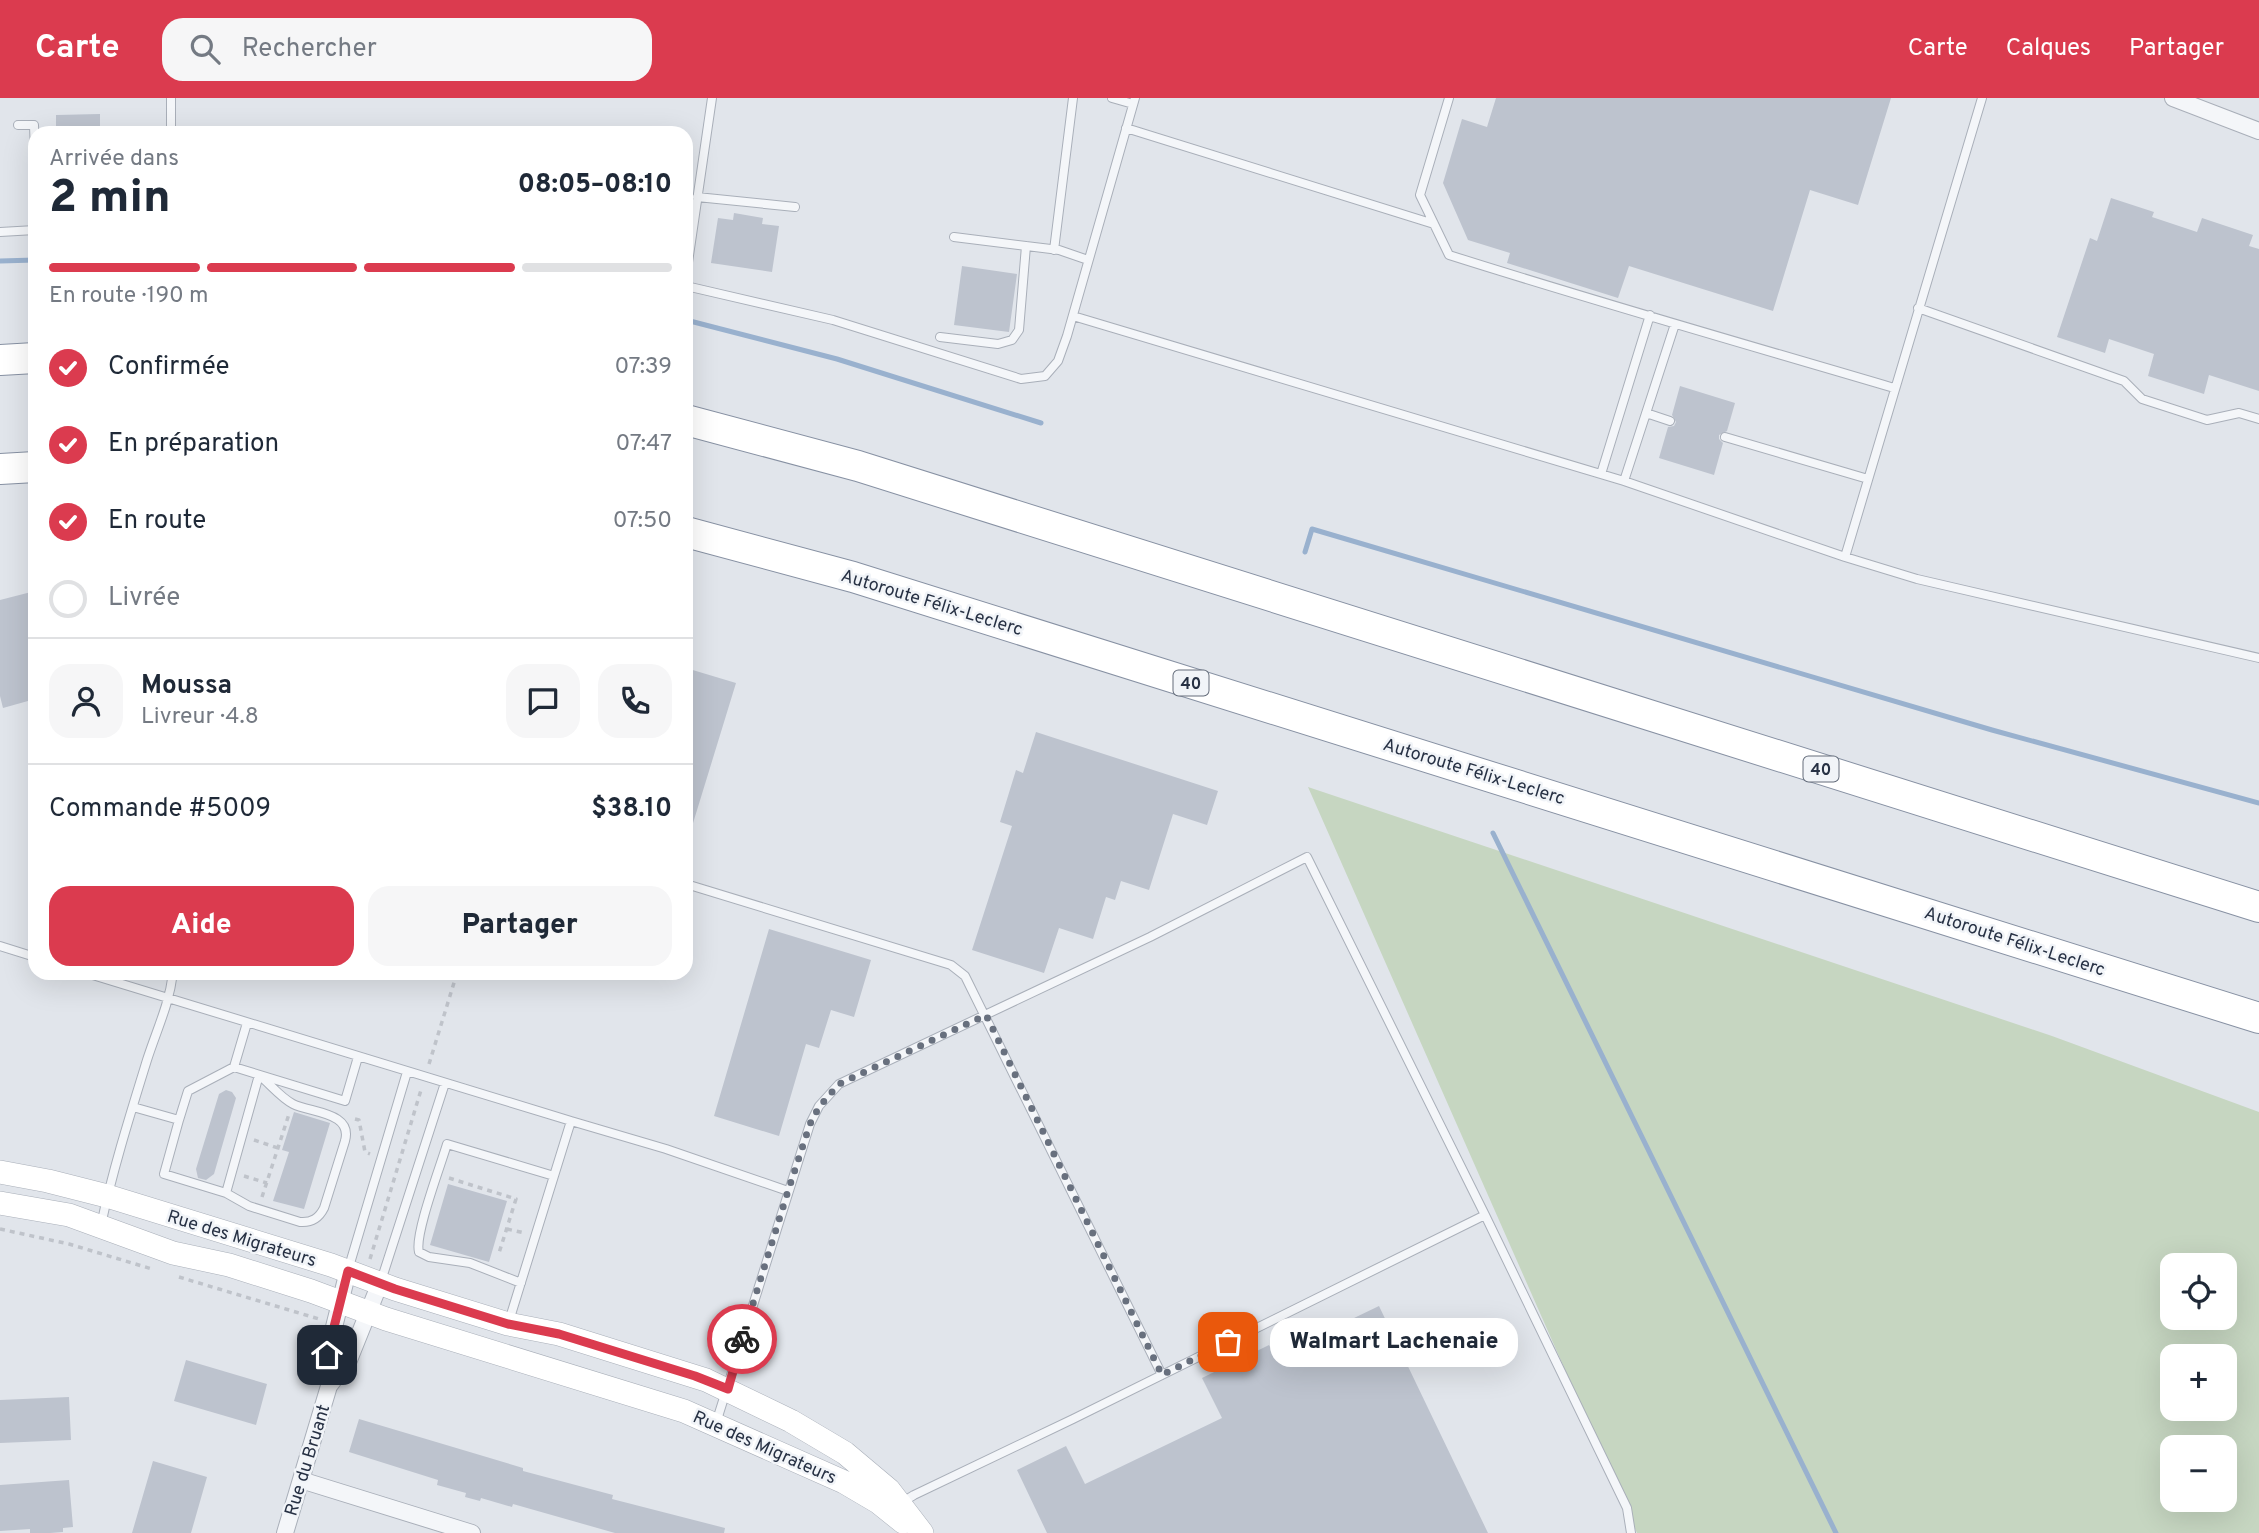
<!DOCTYPE html>
<html lang="fr">
<head>
<meta charset="utf-8">
<style>
	body { margin:0; font-family:Overpass,sans-serif; background:#f6f6f7; color:#1f2937; height:100vh; display:flex; flex-direction:column; font-size:26px; white-space:nowrap }
	* { box-sizing:border-box; margin:0 }
	p { font-size:23px; color:#747a83 }
	.icon { flex:none; width:38px; height:38px; fill:none; stroke:currentColor; stroke-width:2; stroke-linecap:round; stroke-linejoin:round }
	.map { position:relative; flex:1; overflow:hidden }
	.panel { position:absolute; left:28px; top:28px; width:665px; height:854px; display:flex; flex-direction:column; background:#fff; border-radius:21px; box-shadow:0 7px 28px #0002 }
	.panel>* { flex:none }
	.tools { position:absolute; left:2160px; top:1155px; display:grid; gap:14px }
	.tools a { display:grid; place-items:center; width:77px; height:77px; border-radius:14px; background:#fff; box-shadow:0 7px 28px #0002; font-size:35px }
	.pin { position:absolute; display:grid; place-items:center; width:60px; height:60px; color:#fff; margin:-30px; border-radius:14px; box-shadow:0 4px 10px #0006 }
	.courier { position:absolute; display:grid; place-items:center; width:70px; height:70px; margin:-35px; border:5px solid #db3b4f; border-radius:50%; background:#fff; color:#222; box-shadow:0 2px 9px #0007 }
	.bubble { position:absolute; height:49px; border-radius:21px; background:#fff; box-shadow:0 7px 28px #0002; font-size:23px; font-weight:800; line-height:49px; text-align:center }
	.head em { font-style:normal; font-weight:800 }
	.head div { display:flex; flex-direction:column-reverse }
	.head { display:flex; align-items:center; justify-content:space-between; height:119px; padding:0 21px }
	h1 { font-size:46px; font-weight:800; line-height:52px }
	.bar { display:grid; grid-template-columns:repeat(4,1fr); gap:10px 7px; align-content:center; height:84px; padding:0 21px }
	.bar i { height:9px; border-radius:5px; background:#e0e1e3 }
	.bar .current { background:#db3b4f }
	.bar p { grid-column:span 4 }
	.line { display:flex; align-items:center; gap:18px; padding:0 21px; border-top:2px solid #e0e1e3 }
	.line div { flex:1 }
	.round { display:grid; place-items:center; flex:none; width:74px; height:74px; border-radius:21px; background:#f6f6f7 }
	ol { padding:0 21px; list-style:none }
	li { display:flex; align-items:center; gap:21px; height:77px }
	li p { margin-inline-start:auto }
	li .icon { padding:7px; border-radius:50%; background:#db3b4f; color:#fff; stroke-width:4 }
	li:last-child { color:#747a83 }
	li i { width:38px; height:38px; border:4px solid #e0e1e3; border-radius:50% }
	.action { display:flex; gap:14px; margin-top:auto; padding:14px 21px }
	.action a { flex:1; height:80px; border-radius:21px; background:#db3b4f; color:#fff; font-size:28px; font-weight:800; line-height:80px; text-align:center }
	.action a+a { background:#f6f6f7; color:#1f2937 }
	header { display:flex; align-items:center; gap:42px; box-sizing:border-box; height:98px; padding:0 35px; background:#db3b4f; color:#fff }
	header strong { font-size:33px }
	nav { display:flex; gap:38px; margin-inline-start:auto; font-size:24px }
	.search { width:490px; height:63px; background:#f6f6f7; display:flex; align-items:center; gap:18px; box-sizing:border-box; padding:0 24px; border-radius:21px; color:#747a83; font-size:26px }
	.map>svg:first-child { display:block }
	.green { fill:#c6d6c1; fill-rule:evenodd }
	.lines { fill:none; stroke-linecap:round; stroke-linejoin:round }
	.stream { stroke:#99b1ce; stroke-width:5 }
	.building { fill:#bdc3ce }
	.lane-casing { stroke:#a9afb9; stroke-width:10 }
	.street-casing { stroke:#a9afb9; stroke-width:18 }
	.secondary-casing { stroke:#a9afb9; stroke-width:24 }
	.highway-casing { stroke:#8791a3; stroke-width:32 }
	.path { stroke:#bfc3ca; stroke-width:3.5; stroke-dasharray:5 5; stroke-linecap:butt }
	.lane { stroke:#f4f6f9; stroke-width:8 }
	.street { stroke:#f4f6f9; stroke-width:16 }
	.secondary { stroke:#fff; stroke-width:23 }
	.highway { stroke:#fff; stroke-width:30 }
	.done { stroke:#68707e; stroke-width:7; stroke-dasharray:0 12.6 }
	.route { stroke:#db3b4f; stroke-width:9 }
	.labels { text-anchor:middle; stroke-width:5; stroke-linejoin:round; paint-order:stroke }
	.shield { fill:#f1f4f8; stroke:#646c7a; stroke-width:2 }
	.shield-label { font-size:16px; font-weight:bold; fill:#273144 }
	.street-label { font-size:18px; fill:#273144; stroke:#f1f4f8 }
</style>
</head>
<body>
<header>
<strong>Carte</strong>
<div class="search"><svg class="icon" aria-label="search" viewBox="0 0 24 24"><circle cx="10" cy="10" r="6"/><path d="M15 15l6 6"/></svg>Rechercher</div>
<nav><a>Carte</a><a>Calques</a><a>Partager</a></nav>
</header>
<div class="map">
<svg width="2259" height="1435" viewBox="0 0 2259 1435">
	<rect width="100%" height="100%" fill="#e1e5eb"/>
	<!-- green -->
	<path class="green" d="M 1308,689 L 2052,938 L 2259,1014 L 2259,1435 L 1637,1435 ZM 2172,1167 L 2224,1167 L 2224,1220 L 2172,1220 ZM 2172,1258 L 2224,1258 L 2224,1311 L 2172,1311 ZM 2172,1349 L 2224,1349 L 2224,1402 L 2172,1402 Z"/>
	<g class="lines">
		<!-- stream -->
		<path class="stream" d="M 0,163 L 35,162
			M 686,222 L 837,261 L 1041,325
			M 1305,454 L 1312,431 L 1992,632 L 2259,705
			M 1493,735 L 1836,1435"/>
	</g>
	<!-- building -->
	<path class="building" d="M 1496,0 L 1891,0 L 1858,107 L 1810,92 L 1773,213 L 1629,168 L 1618,200 L 1507,165 L 1510,155 L 1468,142 L 1443,85 L 1462,21 L 1487,29 Z
		M 100,16 L 100,35 L 56,35 L 56,17 Z
		M 2111,100 L 2154,114 L 2152,119 L 2197,134 L 2202,120 L 2253,137 L 2249,148 L 2259,151 L 2259,293 L 2209,277 L 2204,296 L 2148,278 L 2154,256 L 2109,241 L 2105,255 L 2057,239 L 2090,140 L 2097,143 Z
		M 734,115 L 763,120 L 762,126 L 779,128 L 772,174 L 711,165 L 718,120 L 733,122 Z
		M 962,168 L 1017,176 L 1009,234 L 954,227 Z
		M 1680,288 L 1735,305 L 1727,333 L 1719,337 L 1719,341 L 1723,345 L 1714,377 L 1659,360 L 1668,329 L 1674,328 L 1676,324 L 1672,317 Z
		M 35,493 L 35,601 L 3,610 L 0,598 L 0,502 Z
		M 686,570 L 736,585 L 690,735 L 686,735 Z
		M 1036,634 L 1218,693 L 1207,727 L 1173,716 L 1149,792 L 1121,783 L 1115,802 L 1106,799 L 1093,841 L 1059,830 L 1044,875 L 972,852 L 1012,728 L 1000,724 L 1016,672 L 1023,675 Z
		M 769,831 L 871,862 L 854,919 L 831,912 L 819,950 L 806,946 L 779,1038 L 714,1018 Z
		M 226,992 L 232,994 L 236,1000 L 214,1076 L 206,1082 L 198,1080 L 196,1071 L 219,996 Z
		M 294,1014 L 330,1025 L 304,1111 L 273,1103 L 289,1054 L 282,1052 Z
		M 448,1086 L 507,1103 L 489,1164 L 430,1147 Z
		M 1379,1208 L 1488,1435 L 1047,1435 L 1017,1372 L 1066,1348 L 1085,1386 L 1222,1320 L 1202,1280 L 1269,1247 L 1275,1258 Z
		M 186,1262 L 267,1286 L 256,1327 L 174,1303 Z
		M 69,1299 L 71,1342 L 0,1345 L 0,1302 Z
		M 359,1321 L 523,1370 L 523,1373 L 613,1397 L 612,1401 L 725,1430 L 724,1435 L 615,1435 L 513,1406 L 512,1409 L 481,1400 L 480,1403 L 465,1399 L 466,1395 L 437,1387 L 438,1382 L 349,1354 Z
		M 153,1363 L 207,1379 L 191,1435 L 132,1435 Z
		M 69,1382 L 73,1429 L 63,1430 L 63,1434 L 50,1435 L 30,1435 L 30,1431 L 0,1433 L 0,1387 Z"/>
	<g class="lines">
		<defs>
			<path id="lane" d="M 171,0 L 171,35
				M 1112,0 L 1133,6
				M 1449,0 L 1420,97 L 1449,157 C 1597,204 1745,246 1894,290
				M 18,27 L 34,27 L 35,56
				M 1126,30 L 1434,126
				M 697,99 L 795,109
				M 0,134 L 35,132
				M 954,139 L 1059,152 L 1088,162
				M 1054,152 L 1073,0
				M 686,178 L 712,0
				M 686,188 L 833,222 L 1021,281 L 1045,278 L 1058,263 L 1067,238 L 1135,0
				M 1918,210 L 2124,283 L 2142,301 L 2207,322 L 2239,315 L 2259,321
				M 1073,218 L 1624,383 L 1845,459 L 1917,481 L 2259,560
				M 940,239 L 998,246 L 1012,242 L 1019,232 L 1026,148
				M 1646,315 L 1670,323
				M 1725,339 L 1868,381
				M 1601,376 L 1650,217
				M 1624,383 L 1675,226
				M 1845,459 L 1982,0
				M 686,786 L 951,867 L 965,878 L 1162,1277
				M 0,848 L 35,859
				M 86,875 L 571,1023
				M 247,925 L 234,969 L 345,1003 L 358,959
				M 133,1009 L 179,1022 L 188,993 L 234,969
				M 179,1022 L 164,1076 L 226,1095 L 259,977 C 270,986 281,1000 293,1006 C 311,1015 353,1014 345,1043 L 324,1110 C 319,1120 312,1125 300,1124 L 249,1108 L 226,1095
				M 101,1127 C 113,1071 130,1017 147,962 C 157,931 169,907 173,875
				M 348,1172 L 407,974
				M 381,1183 L 445,985
				M 521,1185 L 470,1165 L 429,1159 L 419,1154 C 414,1137 441,1067 447,1046 L 554,1078
				M 509,1223 L 571,1023 L 666,1051 L 788,1093
				M 716,1325 L 810,1026 L 819,1008 L 839,986 L 1150,839 L 1307,759 L 1485,1117 L 1627,1410 L 1631,1435
				M 901,1405 L 914,1397 L 1073,1321 L 1485,1117"/>
			<path id="street" d="M 2173,0 L 2259,33
				M 329,1288 L 349,1262 L 380,1185
				M 301,1382 L 472,1435
				M 285,1435 L 329,1288 L 327,1257 L 348,1173"/>
			<path id="secondary" d="M 0,1074 L 48,1083 L 107,1098 L 331,1167 L 395,1191 L 508,1226 L 559,1236 L 706,1282 L 791,1323 L 845,1355 L 889,1392 L 922,1435
				M 0,1105 L 69,1117 L 173,1155 L 229,1167 L 311,1193 L 386,1221 L 684,1313 L 844,1384 L 878,1404 L 903,1424"/>
			<path id="highway" d="M 0,262 L 35,260
				M 686,322 L 858,368 L 2259,809
				M 0,371 L 35,369
				M 686,434 L 853,479 L 2259,920"/>
		</defs>
		<!-- lane casing -->
		<use href="#lane" class="lane-casing"/>
		<!-- street casing -->
		<use href="#street" class="street-casing"/>
		<!-- secondary casing -->
		<use href="#secondary" class="secondary-casing"/>
		<!-- highway casing -->
		<use href="#highway" class="highway-casing"/>
		<!-- path -->
		<path class="path" d="M 429,966 L 457,875
			M 355,1021 L 359,1022 L 365,1054 L 370,1056
			M 254,1042 L 278,1050
			M 244,1078 L 267,1085
			M 449,1080 L 516,1101 L 499,1155
			M 262,1099 L 289,1016
			M 0,1131 L 69,1146 L 152,1171
			M 507,1131 L 525,1135
			M 370,1161 L 421,992
			M 179,1179 L 319,1221"/>
		<!-- lane -->
		<use href="#lane" class="lane"/>
		<!-- street -->
		<use href="#street" class="street"/>
		<!-- secondary -->
		<use href="#secondary" class="secondary"/>
		<!-- highway -->
		<use href="#highway" class="highway"/>
	</g>
	<g class="lines">
		<!-- done -->
		<path class="done" d="M 742,1241 L 788,1093 L 810,1026 L 819,1009 L 839,986 L 986,917 L 1162,1277 L 1228,1244"/>
		<!-- route -->
		<path class="route" d="M 327,1257 L 348,1173 L 395,1191 L 508,1226 L 559,1236 L 695,1278 L 728,1291 L 742,1241"/>
	</g>
	<g class="labels">
		<!-- shield labels -->
		<g class="shield">
			<rect x="1173.5" y="572.5" width="35" height="25" rx="5"/>
			<rect x="1803.5" y="658.5" width="35" height="25" rx="5"/>
		</g>
		<g class="shield-label">
			<text x="1191" y="591">40</text>
			<text x="1821" y="677">40</text>
		</g>
		<!-- street labels -->
		<g class="street-label">
			<text transform="translate(932 504) rotate(17)" y="6">Autoroute Félix-Leclerc</text>
			<text transform="translate(1474 673) rotate(17)" y="6">Autoroute Félix-Leclerc</text>
			<text transform="translate(2015 843) rotate(18)" y="6">Autoroute Félix-Leclerc</text>
			<text transform="translate(242 1140) rotate(17)" y="6">Rue des Migrateurs</text>
			<text transform="translate(765 1349) rotate(24)" y="6">Rue des Migrateurs</text>
			<text transform="translate(307 1362) rotate(-73)" y="6">Rue du Bruant</text>
		</g>
	</g>
</svg>
<div class="tools">
<a><svg class="icon" aria-label="locate" viewBox="0 0 24 24"><circle cx="12" cy="12" r="6"/><path d="M12 2v4M12 18v4M2 12h4M18 12h4"/></svg></a>
<a>+</a>
<a>−</a>
</div>
<div class="pin" style="left:1228px;top:1244px;background:#ea580c"><svg class="icon" aria-label="bag" viewBox="0 0 24 24"><path d="M5 8h14l-1 12H6zM9 8a3 3 0 0 1 6 0"/></svg></div>
<div class="pin" style="left:327px;top:1257px;background:#1f2937"><svg class="icon" aria-label="home" viewBox="0 0 24 24"><path d="M3 11l9-7 9 7M6 9v11h12V9"/></svg></div>
<div class="courier" style="left:742px;top:1241px"><svg class="icon" aria-label="bike" viewBox="0 0 24 24"><circle cx="6" cy="16" r="4"/><circle cx="18" cy="16" r="4"/><path d="M6 16l4-8h5l3 8M10 8l3 8H6M13 5h3"/></svg></div>
<div class="bubble" style="left:1270px;top:1220px;width:248px">Walmart Lachenaie</div>
<section class="panel">
<div class="head"><div><h1>2 min</h1><p>Arrivée dans</p></div><em>08:05–08:10</em></div>
<div class="bar"><i class="current"></i><i class="current"></i><i class="current"></i><i></i><p>En route · 190 m</p></div>
<ol>
<li><svg class="icon" aria-label="check" viewBox="0 0 24 24"><path d="M5 12l5 5 9-10"/></svg>Confirmée<p>07:39</p></li>
<li><svg class="icon" aria-label="check" viewBox="0 0 24 24"><path d="M5 12l5 5 9-10"/></svg>En préparation<p>07:47</p></li>
<li><svg class="icon" aria-label="check" viewBox="0 0 24 24"><path d="M5 12l5 5 9-10"/></svg>En route<p>07:50</p></li>
<li><i></i>Livrée</li>
</ol>
<div class="line" style="height:126px"><a class="round"><svg class="icon" aria-label="person" viewBox="0 0 24 24"><circle cx="12" cy="8" r="4"/><path d="M4 21q1-7 8-7t8 7"/></svg></a><div><b>Moussa</b><p>Livreur · 4.8</p></div><a class="round"><svg class="icon" aria-label="chat" viewBox="0 0 24 24"><path d="M4 5h16v11H9l-5 4z"/></svg></a><a class="round"><svg class="icon" aria-label="phone" viewBox="0 0 24 24"><path d="M5 4h4l2 5-3 2q2 4 5 5l2-3 5 2v4C11 20 4 13 5 4z"/></svg></a></div>
<div class="line" style="height:91px"><div>Commande #5009</div><b>$38.10</b></div>
<div class="action"><a>Aide</a><a>Partager</a></div>
</section>
</div>
</body>
</html>
